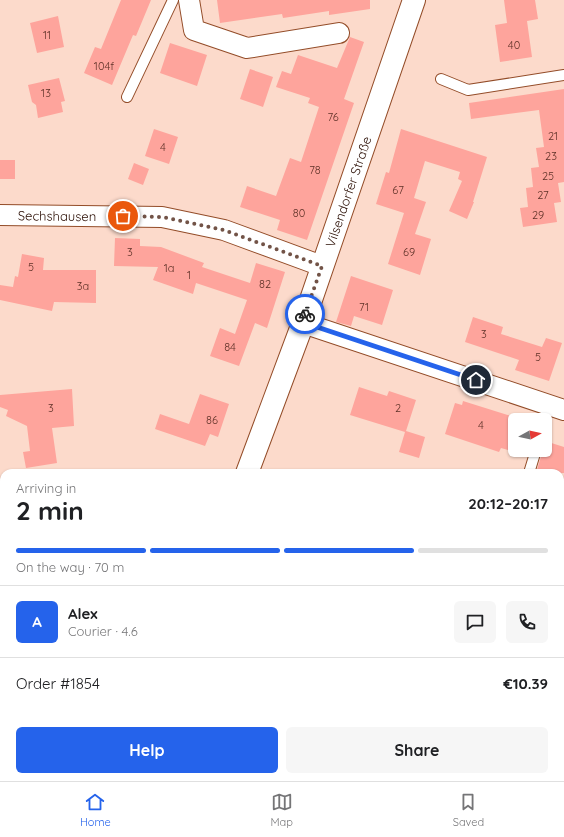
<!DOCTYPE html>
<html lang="en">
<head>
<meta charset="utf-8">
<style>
	body { margin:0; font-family:Quicksand,sans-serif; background:#f6f6f6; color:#202124; height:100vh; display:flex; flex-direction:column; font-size:15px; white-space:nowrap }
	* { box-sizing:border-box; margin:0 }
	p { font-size:13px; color:#757577 }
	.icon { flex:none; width:22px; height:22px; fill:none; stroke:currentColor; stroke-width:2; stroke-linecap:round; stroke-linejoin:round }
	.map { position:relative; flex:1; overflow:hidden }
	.details { position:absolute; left:0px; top:469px; width:564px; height:312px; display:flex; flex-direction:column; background:#fff; border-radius:12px 12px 0 0; box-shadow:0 1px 3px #0004 }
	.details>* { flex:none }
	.needle { width:26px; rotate:82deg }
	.fabs { position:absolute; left:508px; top:413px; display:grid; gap:8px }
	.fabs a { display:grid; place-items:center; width:44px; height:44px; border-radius:6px; background:#fff; box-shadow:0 1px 3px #0004; font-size:20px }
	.pin { position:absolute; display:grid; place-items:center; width:34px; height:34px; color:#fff; margin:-17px; border:2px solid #fff; border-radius:50%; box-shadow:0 1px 4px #0007 }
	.courier { position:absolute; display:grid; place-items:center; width:40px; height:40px; margin:-20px; border:3px solid #2563eb; border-radius:50%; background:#fff; color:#222; box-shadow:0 1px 5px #0007 }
	.head em { font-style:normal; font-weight:700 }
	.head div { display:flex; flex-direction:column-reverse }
	.head { display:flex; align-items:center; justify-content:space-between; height:68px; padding:0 16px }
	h1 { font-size:26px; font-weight:700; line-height:30px }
	.bar { display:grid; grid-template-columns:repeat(4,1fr); gap:6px 4px; align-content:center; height:48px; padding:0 16px }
	.bar i { height:5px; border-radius:3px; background:#e0e0e0 }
	.bar .current { background:#2563eb }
	.bar p { grid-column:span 4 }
	.line { display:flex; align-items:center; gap:10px; padding:0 16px; border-top:1px solid #e0e0e0 }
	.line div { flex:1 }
	.round { display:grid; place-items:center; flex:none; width:42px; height:42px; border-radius:6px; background:#f6f6f6 }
	.button { display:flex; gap:8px; margin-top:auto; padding:8px 16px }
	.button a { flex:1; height:46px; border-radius:6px; background:#2563eb; color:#fff; font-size:16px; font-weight:700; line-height:46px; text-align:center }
	.button a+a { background:#f6f6f6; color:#202124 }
	.tabs { display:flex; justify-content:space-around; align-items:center; height:56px; border-top:1px solid #e0e0e0; background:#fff; font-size:11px; color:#757577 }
	.tabs a { display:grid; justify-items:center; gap:2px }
	.tabs .current { color:#2563eb }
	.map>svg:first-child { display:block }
	.building { fill:#fea49c }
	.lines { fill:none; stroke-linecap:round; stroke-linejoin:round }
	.lane-casing { stroke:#934c28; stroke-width:12 }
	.street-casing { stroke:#934c28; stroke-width:22 }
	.secondary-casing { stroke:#934c28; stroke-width:24 }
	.lane { stroke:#fff; stroke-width:10 }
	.street { stroke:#fff; stroke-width:20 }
	.secondary { stroke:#fff; stroke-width:22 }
	.done { stroke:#725347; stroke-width:4; stroke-dasharray:0 7.2 }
	.route { stroke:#2563eb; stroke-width:5 }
	.labels { text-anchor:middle; stroke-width:3; stroke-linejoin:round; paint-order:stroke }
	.number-label { font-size:11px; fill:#5e3127 }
	.street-label { font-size:13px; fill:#280b00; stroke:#fff }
</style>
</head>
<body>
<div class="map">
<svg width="564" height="781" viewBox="0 0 564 781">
	<rect width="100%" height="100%" fill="#fcdacb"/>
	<!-- building -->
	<path class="building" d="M 121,0 L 151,0 L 136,36 L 133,35 L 112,85 L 84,73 L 95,47 L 101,49 Z
		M 217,0 L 370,0 L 370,9 L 329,15 L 329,11 L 283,18 L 282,14 L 220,23 Z
		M 504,0 L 535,0 L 538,19 L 527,21 L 532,57 L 500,62 L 495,25 L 507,23 Z
		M 58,16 L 64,47 L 37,53 L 30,23 Z
		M 350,37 L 364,42 L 344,99 L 354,103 L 307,240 L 277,230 L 280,220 L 240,207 L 247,186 L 276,196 L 290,158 L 301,162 L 319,107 L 308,103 L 310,98 L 276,87 L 282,71 L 291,74 L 298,55 L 337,68 Z
		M 170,43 L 207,55 L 197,86 L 160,73 Z
		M 250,69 L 273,77 L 263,107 L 240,99 Z
		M 59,78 L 65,101 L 61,102 L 63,112 L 38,118 L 36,105 L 32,102 L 28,85 Z
		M 564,89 L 564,182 L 558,183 L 561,202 L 554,203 L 557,222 L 523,227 L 520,208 L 528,207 L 526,188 L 533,187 L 531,168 L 539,167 L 536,148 L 544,147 L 539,110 L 471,119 L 469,103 Z
		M 154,129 L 178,137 L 169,164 L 145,156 Z
		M 401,129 L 487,157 L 473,202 L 474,202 L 467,219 L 449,211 L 462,181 L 458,179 L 460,172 L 425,161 L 414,198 L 426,202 L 415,234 L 431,239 L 420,275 L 388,264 L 404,213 L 376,204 L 386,172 L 389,173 Z
		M 0,160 L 15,160 L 15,179 L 0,179 Z
		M 134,163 L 149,169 L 143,185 L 128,179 Z
		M 115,238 L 140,239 L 140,246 L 161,247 L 204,263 L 202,267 L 250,283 L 256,263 L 285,272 L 267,328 L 255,323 L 239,366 L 210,356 L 220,328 L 235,334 L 247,300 L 196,283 L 193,294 L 153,280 L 158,267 L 114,266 Z
		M 22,254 L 44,258 L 43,270 L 96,270 L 96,303 L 54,302 L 52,311 L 0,300 L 0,285 L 13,287 L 15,276 L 18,277 Z
		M 351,276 L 393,290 L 382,325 L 354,316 L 351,326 L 336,322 Z
		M 473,317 L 503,327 L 501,334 L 542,347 L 546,338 L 562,343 L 549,381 L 515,370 L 519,360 L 465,342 Z
		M 359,387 L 387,396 L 389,391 L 416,400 L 406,431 L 425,437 L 419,458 L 399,452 L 405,432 L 350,415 Z
		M 72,389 L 74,426 L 52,428 L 57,463 L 26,468 L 23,452 L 30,451 L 27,426 L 6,416 L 8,410 L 0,407 L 0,395 Z
		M 200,394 L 229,404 L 218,437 L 210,434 L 205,446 L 155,429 L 160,414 L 189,424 Z
		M 463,401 L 511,416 L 510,421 L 515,423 L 515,427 L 508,450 L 501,448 L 499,452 L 445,434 L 455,403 L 462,405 Z
		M 545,441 L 564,447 L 564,473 L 536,473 L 543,450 L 545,450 Z"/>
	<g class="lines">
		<defs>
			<path id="lane" d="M 441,79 L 468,90 L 564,75
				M 127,97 L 173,0
				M 544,420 L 548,405
				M 529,473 L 536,450
				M 467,777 L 478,778"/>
			<g id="street">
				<path d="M 189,0 L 194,30 L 247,48 L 339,33"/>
				<path id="s1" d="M 0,215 L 162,217 L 224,230 L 322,266"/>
				<path d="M 303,323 L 564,410"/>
				<path d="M 378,781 L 379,777"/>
			</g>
			<g id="secondary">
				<path id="s2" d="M 247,473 L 303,323 L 414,0"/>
				<path d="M 134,781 L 135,777"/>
			</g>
		</defs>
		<!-- lane casing -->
		<use href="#lane" class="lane-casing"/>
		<!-- street casing -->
		<use href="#street" class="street-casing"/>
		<!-- secondary casing -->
		<use href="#secondary" class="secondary-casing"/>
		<!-- lane -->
		<use href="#lane" class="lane"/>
		<!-- street -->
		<use href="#street" class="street"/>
		<!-- secondary -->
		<use href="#secondary" class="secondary"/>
	</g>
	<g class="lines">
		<!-- done -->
		<path class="done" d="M 123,216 L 162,217 L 224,230 L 322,266 L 305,314"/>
		<!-- route -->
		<path class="route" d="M 305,314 L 302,322 L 476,380"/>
	</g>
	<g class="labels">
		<!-- number labels -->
		<g class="number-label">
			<text x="47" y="39">11</text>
			<text x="514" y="49">40</text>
			<text x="104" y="70">104f</text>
			<text x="46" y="97">13</text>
			<text x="333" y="121">76</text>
			<text x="553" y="140">21</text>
			<text x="163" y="151">4</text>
			<text x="551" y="160">23</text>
			<text x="315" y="174">78</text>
			<text x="548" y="180">25</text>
			<text x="398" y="194">67</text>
			<text x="543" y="199">27</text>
			<text x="299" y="217">80</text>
			<text x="538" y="219">29</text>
			<text x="130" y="256">3</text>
			<text x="409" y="256">69</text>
			<text x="31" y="271">5</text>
			<text x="169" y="272">1a</text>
			<text x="189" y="279">1</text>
			<text x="265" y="288">82</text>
			<text x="83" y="290">3a</text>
			<text x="364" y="311">71</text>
			<text x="484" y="338">3</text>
			<text x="230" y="351">84</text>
			<text x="538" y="361">5</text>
			<text x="51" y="412">3</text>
			<text x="398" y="412">2</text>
			<text x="212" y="424">86</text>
			<text x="481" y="429">4</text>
		</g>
		<!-- street labels -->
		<g class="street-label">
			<text dy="5" stroke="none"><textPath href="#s2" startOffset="299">Vilsendorfer Straße</textPath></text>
			<text dy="5" stroke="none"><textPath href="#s1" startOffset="57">Sechshausen</textPath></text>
		</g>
	</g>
</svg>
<div class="fabs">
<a><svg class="needle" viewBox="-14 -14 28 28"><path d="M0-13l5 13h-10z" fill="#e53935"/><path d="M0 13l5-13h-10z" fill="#757577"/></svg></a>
</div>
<div class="pin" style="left:123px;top:216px;background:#ea580c"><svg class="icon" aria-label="bag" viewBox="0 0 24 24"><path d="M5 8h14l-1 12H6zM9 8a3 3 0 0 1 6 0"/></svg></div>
<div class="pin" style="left:476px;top:380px;background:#1f2937"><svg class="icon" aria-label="home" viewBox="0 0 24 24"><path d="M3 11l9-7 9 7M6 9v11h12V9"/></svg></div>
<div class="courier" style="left:305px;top:314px"><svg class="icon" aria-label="bike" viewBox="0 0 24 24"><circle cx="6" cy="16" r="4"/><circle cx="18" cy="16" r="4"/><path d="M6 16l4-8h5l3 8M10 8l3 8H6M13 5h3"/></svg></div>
<section class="details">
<div class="head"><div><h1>2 min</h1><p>Arriving in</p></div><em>20:12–20:17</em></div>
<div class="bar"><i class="current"></i><i class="current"></i><i class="current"></i><i></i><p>On the way · 70 m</p></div>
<div class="line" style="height:72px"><b class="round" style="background:#2563eb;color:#fff">A</b><div><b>Alex</b><p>Courier · 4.6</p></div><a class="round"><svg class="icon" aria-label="chat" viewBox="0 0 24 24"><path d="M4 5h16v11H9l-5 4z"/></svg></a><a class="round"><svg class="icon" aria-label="phone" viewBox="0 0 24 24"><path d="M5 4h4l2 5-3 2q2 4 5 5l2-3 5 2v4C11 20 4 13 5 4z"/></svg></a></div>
<div class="line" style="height:52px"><div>Order #1854</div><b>€10.39</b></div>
<div class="button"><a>Help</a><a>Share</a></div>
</section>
</div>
<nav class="tabs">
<a class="current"><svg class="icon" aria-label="home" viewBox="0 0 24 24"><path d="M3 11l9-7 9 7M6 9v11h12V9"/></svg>Home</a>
<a><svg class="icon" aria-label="map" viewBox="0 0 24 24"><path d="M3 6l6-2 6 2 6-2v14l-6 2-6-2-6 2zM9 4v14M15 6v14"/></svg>Map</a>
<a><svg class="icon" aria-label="saved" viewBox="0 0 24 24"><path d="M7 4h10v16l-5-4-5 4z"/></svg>Saved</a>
</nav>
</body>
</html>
